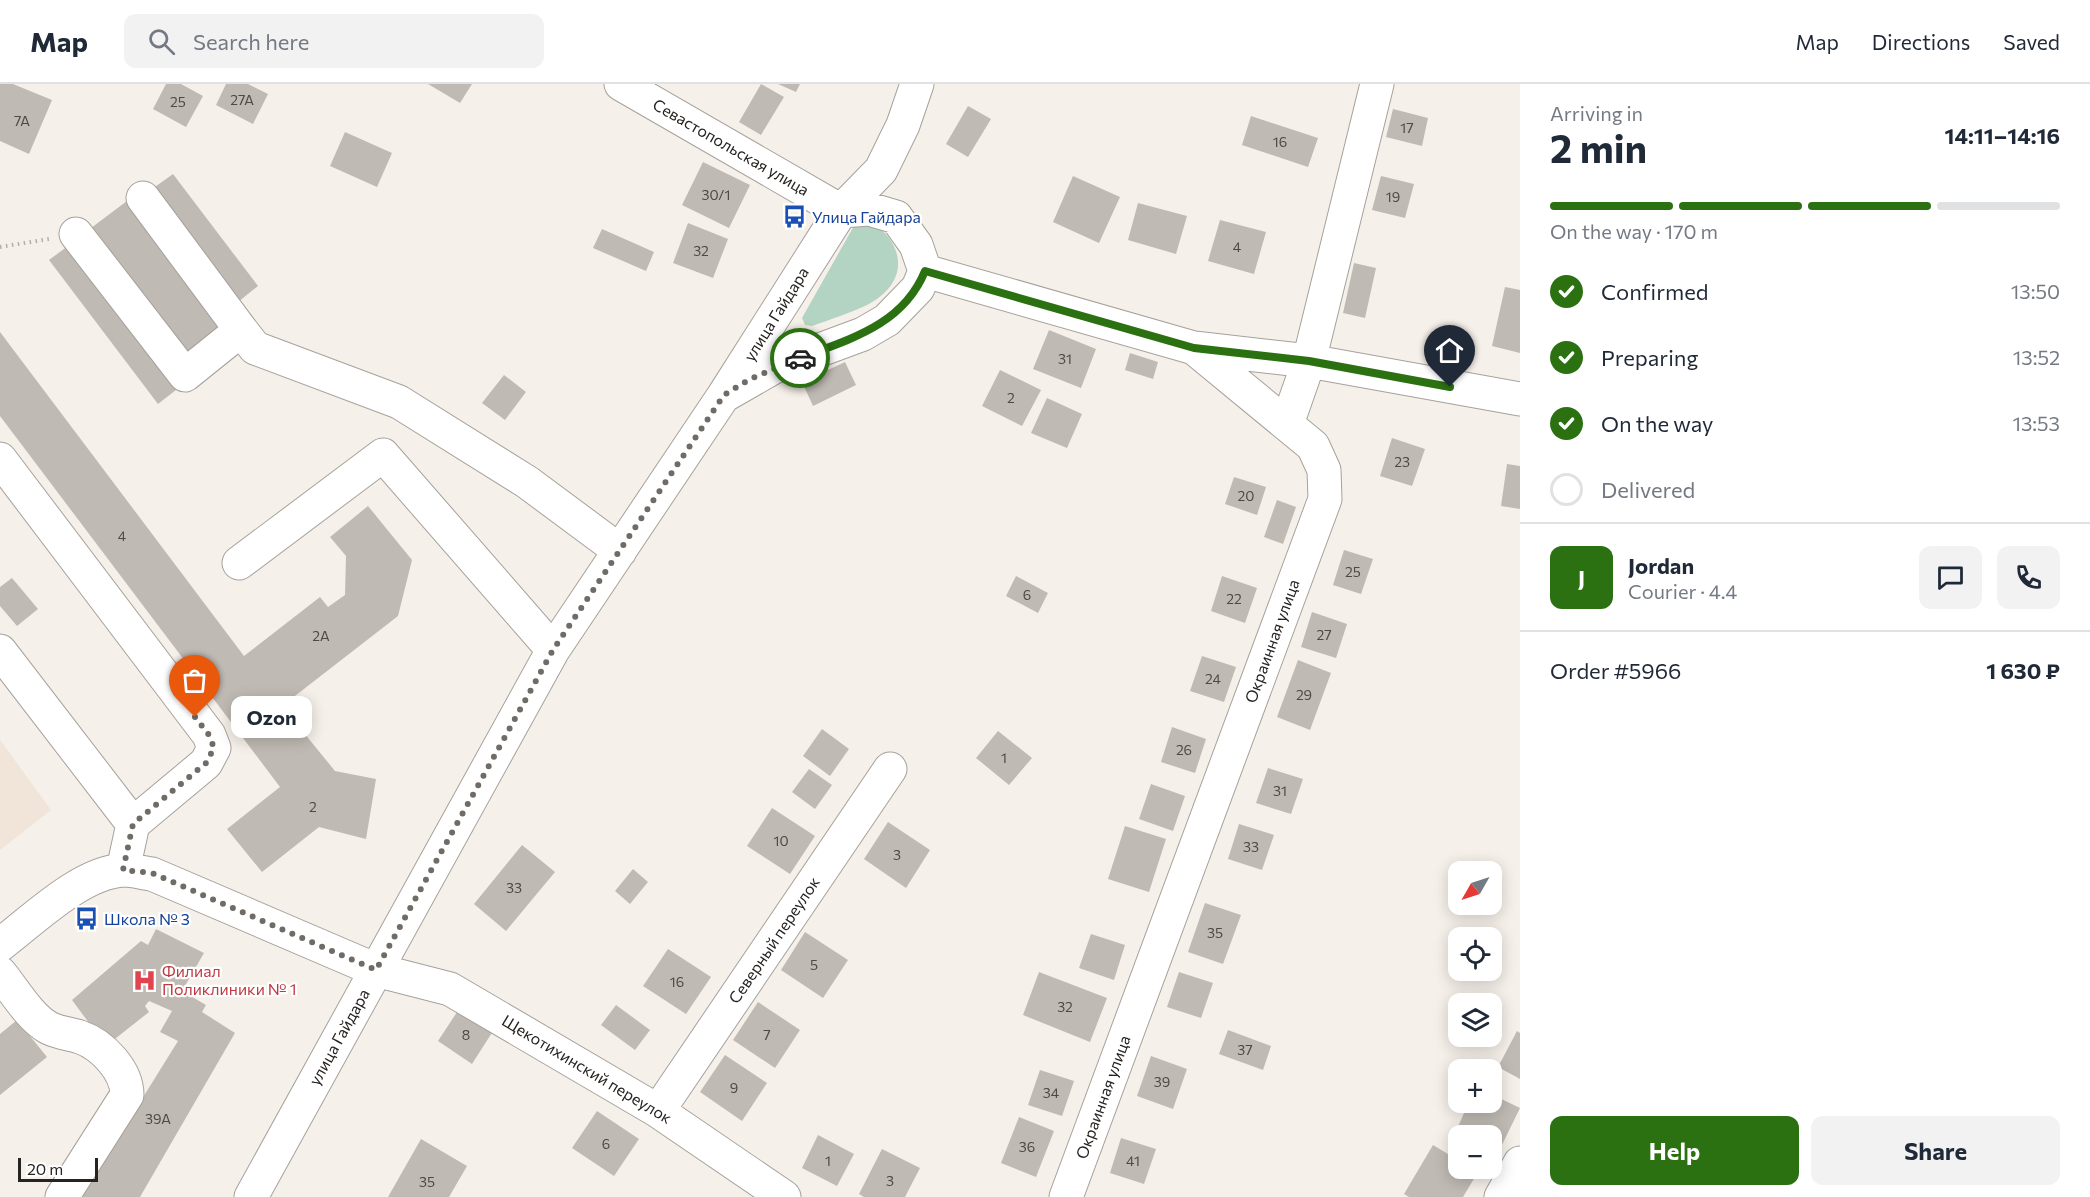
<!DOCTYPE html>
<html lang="en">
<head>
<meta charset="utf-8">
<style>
	body { margin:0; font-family:Commissioner,sans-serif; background:#f2f2f3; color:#1f2937; height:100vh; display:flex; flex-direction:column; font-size:22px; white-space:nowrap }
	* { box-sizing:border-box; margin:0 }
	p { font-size:20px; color:#747a83 }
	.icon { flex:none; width:33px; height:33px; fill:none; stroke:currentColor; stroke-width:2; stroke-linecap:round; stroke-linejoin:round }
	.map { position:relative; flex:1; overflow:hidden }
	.panel { display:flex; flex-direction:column; background:#fff; width:570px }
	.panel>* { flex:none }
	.needle { width:39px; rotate:231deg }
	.buttons { position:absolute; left:1448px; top:777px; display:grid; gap:12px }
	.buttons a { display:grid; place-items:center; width:54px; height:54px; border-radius:12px; background:#fff; box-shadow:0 3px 15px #0003; font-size:30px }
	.scale { position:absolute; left:18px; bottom:15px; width:80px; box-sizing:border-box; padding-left:6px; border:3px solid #262321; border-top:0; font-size:16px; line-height:21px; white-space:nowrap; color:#262321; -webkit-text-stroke:4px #fff; paint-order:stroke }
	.pin { position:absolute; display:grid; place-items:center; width:51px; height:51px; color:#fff; margin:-62px -26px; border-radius:50% 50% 50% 0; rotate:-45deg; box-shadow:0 0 6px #0007 }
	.pin .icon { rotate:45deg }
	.courier { position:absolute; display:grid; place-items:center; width:60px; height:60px; margin:-30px; border:4px solid #2b7111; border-radius:50%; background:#fff; color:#222; box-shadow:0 2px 8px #0007 }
	.bubble { position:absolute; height:42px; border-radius:12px; background:#fff; box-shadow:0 3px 15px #0003; font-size:20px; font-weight:700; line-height:42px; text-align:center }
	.summary em { font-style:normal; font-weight:700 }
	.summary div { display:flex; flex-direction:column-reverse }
	.summary { display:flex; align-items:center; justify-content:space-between; height:102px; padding:0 30px }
	h1 { font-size:39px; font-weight:700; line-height:45px }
	.bar { display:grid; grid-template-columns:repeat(4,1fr); gap:9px 6px; align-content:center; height:72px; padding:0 30px }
	.bar i { height:8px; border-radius:4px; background:#e0e1e3 }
	.bar .current { background:#2b7111 }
	.bar p { grid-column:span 4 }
	.line { display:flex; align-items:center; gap:15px; padding:0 30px; border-top:2px solid #e0e1e3 }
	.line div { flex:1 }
	.round { display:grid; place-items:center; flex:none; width:63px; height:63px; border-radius:12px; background:#f2f2f3 }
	ol { padding:0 30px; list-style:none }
	li { display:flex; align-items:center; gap:18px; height:66px }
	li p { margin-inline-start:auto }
	li .icon { padding:6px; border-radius:50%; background:#2b7111; color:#fff; stroke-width:4 }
	li:last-child { color:#747a83 }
	li i { width:33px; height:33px; border:3px solid #e0e1e3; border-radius:50% }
	.cta { display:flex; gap:12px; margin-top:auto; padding:12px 30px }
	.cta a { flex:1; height:69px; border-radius:12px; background:#2b7111; color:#fff; font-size:24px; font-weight:700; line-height:69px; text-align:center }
	.cta a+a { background:#f2f2f3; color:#1f2937 }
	header { display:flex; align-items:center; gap:36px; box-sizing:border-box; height:84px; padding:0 30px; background:#fff; border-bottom:2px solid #e0e1e3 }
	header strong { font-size:28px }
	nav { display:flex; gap:33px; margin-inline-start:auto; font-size:21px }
	.search { width:420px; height:54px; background:#f2f2f3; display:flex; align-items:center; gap:15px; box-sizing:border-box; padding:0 21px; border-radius:12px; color:#747a83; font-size:22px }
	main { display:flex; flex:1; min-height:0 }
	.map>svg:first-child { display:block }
	.built { fill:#f0e5d8 }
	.green { fill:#b3d4c3 }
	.building { fill:#c0bab4 }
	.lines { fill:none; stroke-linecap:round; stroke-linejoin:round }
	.minor-casing { stroke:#a7a19b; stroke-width:35 }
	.path { stroke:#b3aea9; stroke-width:4; stroke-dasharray:1.5 4.5; stroke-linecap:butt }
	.minor { stroke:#fff; stroke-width:33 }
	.done { stroke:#6f6b67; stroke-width:6; stroke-dasharray:0 10.8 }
	.route { stroke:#2b7111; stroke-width:8 }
	.labels { text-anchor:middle; stroke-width:4.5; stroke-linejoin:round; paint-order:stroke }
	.number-label { font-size:14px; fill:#4c4946 }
	.street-label { font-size:16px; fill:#262321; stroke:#fff }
	.transit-label { font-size:16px; fill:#164399; stroke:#fff; text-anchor:start }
	.health-label { font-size:16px; fill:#be3a42; stroke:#fff; text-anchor:start }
</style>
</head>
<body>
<header>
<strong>Map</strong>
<div class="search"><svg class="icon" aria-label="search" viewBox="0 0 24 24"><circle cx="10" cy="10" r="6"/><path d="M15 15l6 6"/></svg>Search here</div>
<nav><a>Map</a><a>Directions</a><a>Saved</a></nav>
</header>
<main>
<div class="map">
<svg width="1520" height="1113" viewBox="0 0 1520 1113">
	<rect width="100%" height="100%" fill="#f6f0ea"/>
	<!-- built -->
	<path class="built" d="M 0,656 L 51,726 L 0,766 Z"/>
	<!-- green -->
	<path class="green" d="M 871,137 C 906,161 909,198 869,220 C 851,229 831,235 812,242 L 805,241 L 802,234 L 855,140 Z"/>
	<!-- building -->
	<path class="building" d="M 0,0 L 13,0 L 52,16 L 29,70 L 0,57 Z
		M 166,0 L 181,0 L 203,12 L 186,43 L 153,25 Z
		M 226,0 L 248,0 L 268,10 L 253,40 L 216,21 Z
		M 428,0 L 472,0 L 460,19 Z
		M 761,0 L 784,13 L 761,51 L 739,38 Z
		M 778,0 L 800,0 L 796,8 Z
		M 968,22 L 991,35 L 968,73 L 946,60 Z
		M 1393,25 L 1428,34 L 1422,62 L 1386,53 Z
		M 1251,32 L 1318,54 L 1308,83 L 1242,61 Z
		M 345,48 L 392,69 L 377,103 L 330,82 Z
		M 703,78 L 750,101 L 729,144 L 682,121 Z
		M 173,90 L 258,202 L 238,218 L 152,105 Z
		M 1073,92 L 1120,113 L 1099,159 L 1053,138 Z
		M 1381,92 L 1414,100 L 1405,134 L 1372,126 Z
		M 131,114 L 227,239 L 183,273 L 87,147 Z
		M 1138,119 L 1187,132 L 1176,170 L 1128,156 Z
		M 1220,136 L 1266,148 L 1254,190 L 1208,177 Z
		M 688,139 L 728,155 L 713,194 L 673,179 Z
		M 602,145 L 654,168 L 646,187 L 593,164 Z
		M 72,159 L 181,302 L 158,320 L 49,176 Z
		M 1354,179 L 1376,184 L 1365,234 L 1343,229 Z
		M 1505,203 L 1520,206 L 1520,269 L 1492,262 Z
		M 1049,246 L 1096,265 L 1081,304 L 1033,285 Z
		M 0,248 L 244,572 L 320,513 L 328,523 L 345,511 L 346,472 L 330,453 L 368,422 L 412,476 L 398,532 L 282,622 L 335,687 L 376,695 L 366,755 L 319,743 L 262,788 L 227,745 L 280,703 L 0,332 Z
		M 1130,269 L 1158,278 L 1153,295 L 1125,286 Z
		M 845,278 L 856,301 L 813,322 L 802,298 Z
		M 1000,286 L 1041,306 L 1022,342 L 982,322 Z
		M 504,291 L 526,308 L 505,336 L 482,319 Z
		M 1047,314 L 1082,330 L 1067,364 L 1031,349 Z
		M 1392,354 L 1425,365 L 1412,402 L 1380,392 Z
		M 1507,380 L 1520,382 L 1520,425 L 1501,422 Z
		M 1234,393 L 1266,403 L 1257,431 L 1225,420 Z
		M 1277,416 L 1296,423 L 1283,460 L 1264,453 Z
		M 1344,466 L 1373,475 L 1361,510 L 1333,501 Z
		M 1016,492 L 1048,509 L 1038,529 L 1006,512 Z
		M 1222,492 L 1257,504 L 1245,539 L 1211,527 Z
		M 12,494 L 38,525 L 17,542 L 0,522 L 0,503 Z
		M 1312,528 L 1347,540 L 1336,574 L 1301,563 Z
		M 1202,572 L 1236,583 L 1224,618 L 1190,607 Z
		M 1298,576 L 1331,589 L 1310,646 L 1277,633 Z
		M 1172,643 L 1206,655 L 1195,689 L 1161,678 Z
		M 822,645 L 849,665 L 830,692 L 803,672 Z
		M 998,647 L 1032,674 L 1009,701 L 976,674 Z
		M 1268,684 L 1303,695 L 1291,730 L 1256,719 Z
		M 809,685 L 832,701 L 815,725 L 792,708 Z
		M 1151,700 L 1185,712 L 1173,747 L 1139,735 Z
		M 772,724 L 815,752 L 790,790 L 747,762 Z
		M 888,738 L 930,766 L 906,804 L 864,775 Z
		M 1239,740 L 1274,751 L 1262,786 L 1228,775 Z
		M 1125,742 L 1166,755 L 1149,808 L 1108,795 Z
		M 522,761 L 555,788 L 506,847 L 474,820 Z
		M 633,785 L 648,798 L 630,820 L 615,807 Z
		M 1205,819 L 1241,831 L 1223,880 L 1188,868 Z
		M 156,845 L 204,869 L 182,907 L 206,921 L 202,928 L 235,949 L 140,1113 L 81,1113 L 178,957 L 160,948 L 172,927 L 149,917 L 145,922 L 149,928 L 106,962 L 72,916 L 141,857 L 148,861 Z
		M 805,848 L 848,876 L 823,914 L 781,886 Z
		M 1091,850 L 1125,861 L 1114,896 L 1079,884 Z
		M 668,865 L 711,893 L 686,930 L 643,902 Z
		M 1039,888 L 1107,914 L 1090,958 L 1023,931 Z
		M 1179,888 L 1213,899 L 1201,934 L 1167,923 Z
		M 758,918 L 800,946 L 775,984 L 733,956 Z
		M 616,921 L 650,946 L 635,966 L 601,941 Z
		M 461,922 L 495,944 L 472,980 L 438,957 Z
		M 17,936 L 47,973 L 0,1011 L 0,950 Z
		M 1228,946 L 1271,962 L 1263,986 L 1219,970 Z
		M 1517,947 L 1520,949 L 1520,995 L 1498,983 Z
		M 725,971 L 767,999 L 742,1037 L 700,1008 Z
		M 1151,972 L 1187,985 L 1173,1025 L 1137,1012 Z
		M 1040,986 L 1074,997 L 1062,1032 L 1028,1021 Z
		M 1491,1010 L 1520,1024 L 1499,1067 L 1491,1064 L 1491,1052 L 1466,1052 L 1456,1047 L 1469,1018 L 1491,1018 Z
		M 597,1027 L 639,1055 L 614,1092 L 572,1064 Z
		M 1019,1033 L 1054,1047 L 1036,1093 L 1001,1079 Z
		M 818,1051 L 854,1070 L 837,1102 L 802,1084 Z
		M 1121,1054 L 1156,1065 L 1144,1100 L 1110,1089 Z
		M 421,1055 L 467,1082 L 449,1113 L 388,1113 Z
		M 1433,1061 L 1458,1076 L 1458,1084 L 1473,1084 L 1478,1088 L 1463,1113 L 1409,1113 L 1404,1110 Z
		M 882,1065 L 920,1084 L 905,1113 L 864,1113 L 859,1110 Z"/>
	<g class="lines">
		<defs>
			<path id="minor" d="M 621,0 L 841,127
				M 143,114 L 241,246
				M 76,150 L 185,291 L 241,246 L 255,264 L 399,318 L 527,398 L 620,467
				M 925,187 L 1194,264 L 1309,277 L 1520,315
				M 727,310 L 774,283 L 863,250 L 887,236 L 918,204 L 925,187 L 916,161 L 896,133 L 869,125 L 841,127
				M 1287,340 L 1309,277 L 1377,0
				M 0,375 L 209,651 L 214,664 L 206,679 L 133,740 L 123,786
				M 239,479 L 383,371 L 553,566
				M 0,567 L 133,740
				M 0,861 C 33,836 81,788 124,786 C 133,786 143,789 152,790 L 376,886 L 450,905 L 658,1027 L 784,1113
				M 0,889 C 14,906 30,934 49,944 C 59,949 71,950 80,953 C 103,961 127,987 127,1011 L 62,1113
				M 658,1027 L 890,685
				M 251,1113 L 553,566 L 724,311 L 841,127 L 881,86 L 903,41 L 917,0
				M 1066,1113 L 1325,415 L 1324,386 L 1313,362 L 1194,264
				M 1501,1113 L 1520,1079"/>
		</defs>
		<!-- minor casing -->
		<use href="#minor" class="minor-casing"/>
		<!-- path -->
		<path class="path" d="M 0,163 L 49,155"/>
		<!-- minor -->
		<use href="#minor" class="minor"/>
	</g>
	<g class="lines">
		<!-- done -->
		<path class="done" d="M 195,633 L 209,651 L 214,664 L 206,679 L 133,740 L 123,786 L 152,789 L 376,886 L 553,566 L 724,311 L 750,295 L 800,274"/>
		<!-- route -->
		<path class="route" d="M 800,274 C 850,255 903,241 925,187 L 1194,264 L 1309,277 L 1450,303"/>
	</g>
	<!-- icons -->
	<defs>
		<symbol id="bus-bare" viewBox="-9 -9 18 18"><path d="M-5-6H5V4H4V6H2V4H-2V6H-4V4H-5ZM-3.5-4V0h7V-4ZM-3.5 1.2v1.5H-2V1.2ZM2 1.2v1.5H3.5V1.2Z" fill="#1a4fb4" stroke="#fff" stroke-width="2.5" paint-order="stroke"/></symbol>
		<symbol id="hospital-bare" viewBox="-9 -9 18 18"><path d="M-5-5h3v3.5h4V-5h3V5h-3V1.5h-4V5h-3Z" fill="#e0444e" stroke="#fff" stroke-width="2.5" paint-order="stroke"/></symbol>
	</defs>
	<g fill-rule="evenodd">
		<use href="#bus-bare" x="778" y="116" width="33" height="33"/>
		<use href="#bus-bare" x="70" y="818" width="33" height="33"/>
		<use href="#hospital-bare" x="128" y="880" width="33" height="33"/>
	</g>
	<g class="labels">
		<!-- number labels -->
		<g class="number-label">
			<text x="242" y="21">27А</text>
			<text x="178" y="23">25</text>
			<text x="22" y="42">7А</text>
			<text x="1407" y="49">17</text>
			<text x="1280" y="63">16</text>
			<text x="716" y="116">30/1</text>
			<text x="1393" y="118">19</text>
			<text x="1237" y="168">4</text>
			<text x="701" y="172">32</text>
			<text x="1065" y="280">31</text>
			<text x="1011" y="319">2</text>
			<text x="1402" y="383">23</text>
			<text x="1246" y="417">20</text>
			<text x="122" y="457">4</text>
			<text x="1353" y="493">25</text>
			<text x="1027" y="516">6</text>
			<text x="1234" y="520">22</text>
			<text x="1324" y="556">27</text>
			<text x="321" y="557">2А</text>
			<text x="1213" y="600">24</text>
			<text x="1304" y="616">29</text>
			<text x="1184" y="671">26</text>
			<text x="1004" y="679">1</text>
			<text x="1280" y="712">31</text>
			<text x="313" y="728">2</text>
			<text x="781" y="762">10</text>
			<text x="1251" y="768">33</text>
			<text x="897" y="776">3</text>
			<text x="514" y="809">33</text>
			<text x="1215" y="854">35</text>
			<text x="814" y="886">5</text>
			<text x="677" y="903">16</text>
			<text x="1065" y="928">32</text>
			<text x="466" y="956">8</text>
			<text x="767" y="956">7</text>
			<text x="1245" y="971">37</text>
			<text x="1162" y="1003">39</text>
			<text x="734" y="1009">9</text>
			<text x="1051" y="1014">34</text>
			<text x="158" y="1040">39А</text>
			<text x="606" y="1065">6</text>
			<text x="1027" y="1068">36</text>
			<text x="828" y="1082">1</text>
			<text x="1133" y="1082">41</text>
			<text x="890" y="1102">3</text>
			<text x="427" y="1103">35</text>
		</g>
		<!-- street labels -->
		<g class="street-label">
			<text transform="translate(731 63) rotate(30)" y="6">Севастопольская улица</text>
			<text transform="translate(776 230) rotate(-58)" y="6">улица Гайдара</text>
			<text transform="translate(1272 557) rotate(-70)" y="6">Окраинная улица</text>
			<text transform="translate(774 856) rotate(-56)" y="6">Северный переулок</text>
			<text transform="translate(339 953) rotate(-61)" y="6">улица Гайдара</text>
			<text transform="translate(587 985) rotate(31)" y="6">Щекотихинский переулок</text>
			<text transform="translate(1103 1013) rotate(-70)" y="6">Окраинная улица</text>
		</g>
		<!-- transit labels -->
		<g class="transit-label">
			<text x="812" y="139">Улица Гайдара</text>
			<text x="104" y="841">Школа № 3</text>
		</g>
		<!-- health labels -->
		<g class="health-label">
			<text x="162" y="893">Филиал<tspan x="162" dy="18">Поликлиники № 1</tspan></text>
		</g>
	</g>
</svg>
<div class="buttons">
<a><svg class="needle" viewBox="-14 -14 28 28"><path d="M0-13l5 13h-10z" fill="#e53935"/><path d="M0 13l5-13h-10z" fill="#747a83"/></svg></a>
<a><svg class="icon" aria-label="locate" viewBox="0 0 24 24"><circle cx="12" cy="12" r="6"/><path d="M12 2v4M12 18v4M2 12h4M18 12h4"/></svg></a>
<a><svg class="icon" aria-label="layers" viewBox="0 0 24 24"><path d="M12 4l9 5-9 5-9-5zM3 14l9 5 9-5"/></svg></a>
<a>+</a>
<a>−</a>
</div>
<div class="scale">20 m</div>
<div class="pin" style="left:195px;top:633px;background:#ea580c"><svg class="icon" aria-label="bag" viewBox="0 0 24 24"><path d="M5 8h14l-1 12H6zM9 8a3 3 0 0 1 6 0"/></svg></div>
<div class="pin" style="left:1450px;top:303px;background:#1f2937"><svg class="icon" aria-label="home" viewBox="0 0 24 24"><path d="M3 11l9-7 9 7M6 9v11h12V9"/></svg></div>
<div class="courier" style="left:800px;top:274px"><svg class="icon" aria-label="car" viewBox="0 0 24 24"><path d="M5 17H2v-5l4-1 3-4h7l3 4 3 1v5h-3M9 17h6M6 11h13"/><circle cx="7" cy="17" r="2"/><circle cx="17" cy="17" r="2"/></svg></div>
<div class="bubble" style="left:231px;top:612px;width:81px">Ozon</div>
</div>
<section class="panel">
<div class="summary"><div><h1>2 min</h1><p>Arriving in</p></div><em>14:11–14:16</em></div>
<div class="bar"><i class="current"></i><i class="current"></i><i class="current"></i><i></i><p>On the way · 170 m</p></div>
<ol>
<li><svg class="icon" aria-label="check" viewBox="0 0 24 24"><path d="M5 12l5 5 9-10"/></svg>Confirmed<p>13:50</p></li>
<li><svg class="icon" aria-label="check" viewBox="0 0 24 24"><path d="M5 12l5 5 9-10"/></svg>Preparing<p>13:52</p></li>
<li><svg class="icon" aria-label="check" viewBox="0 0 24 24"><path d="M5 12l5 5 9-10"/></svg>On the way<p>13:53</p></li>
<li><i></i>Delivered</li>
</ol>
<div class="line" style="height:108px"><b class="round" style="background:#2b7111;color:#fff">J</b><div><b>Jordan</b><p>Courier · 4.4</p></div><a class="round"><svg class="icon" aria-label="chat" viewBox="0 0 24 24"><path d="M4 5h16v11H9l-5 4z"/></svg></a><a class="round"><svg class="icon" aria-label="phone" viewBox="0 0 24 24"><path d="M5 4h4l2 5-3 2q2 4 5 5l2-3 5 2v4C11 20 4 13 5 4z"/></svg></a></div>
<div class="line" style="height:78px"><div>Order #5966</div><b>1 630 ₽</b></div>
<div class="cta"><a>Help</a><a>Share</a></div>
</section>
</main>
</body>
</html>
